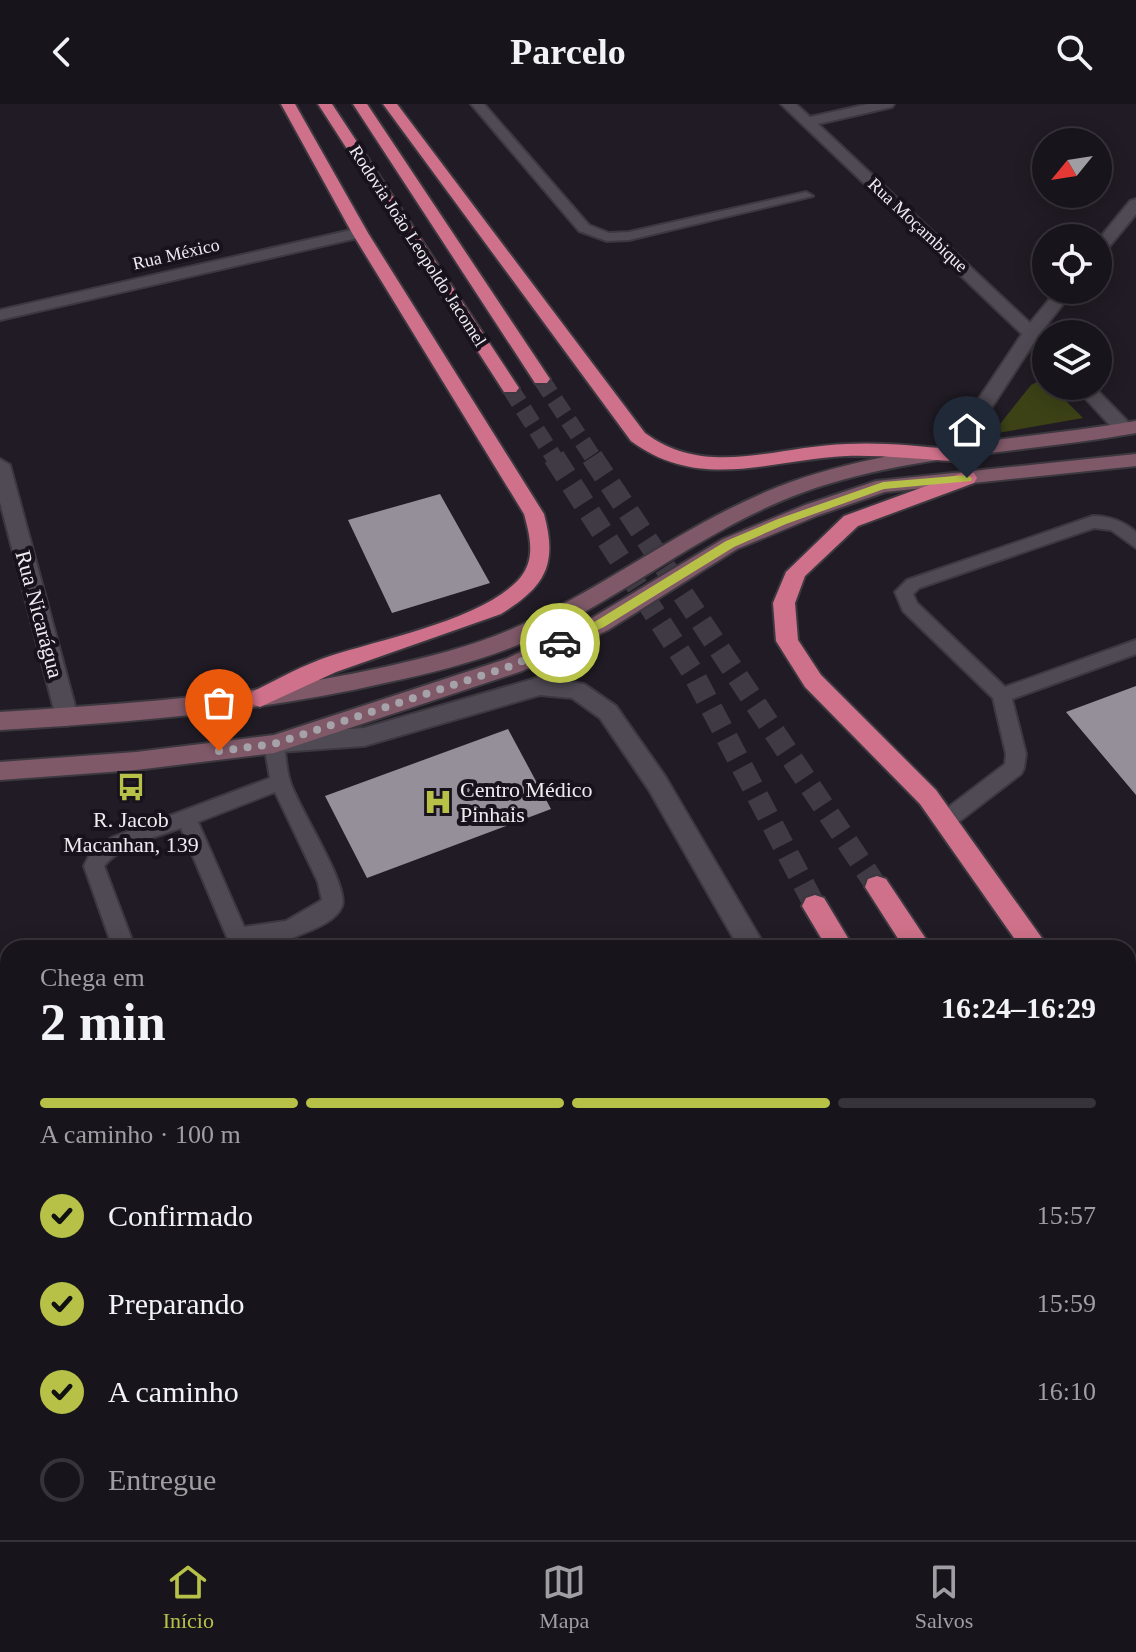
<!DOCTYPE html>
<html lang="pt">
<head>
<meta charset="utf-8">
<style>
	body { margin:0; font-family:"Times New Roman",serif; background:#211d24; color:#f1f3f6; height:100vh; display:flex; flex-direction:column; font-size:30px; white-space:nowrap }
	* { box-sizing:border-box; margin:0 }
	p { font-size:26px; color:#9f9ea3 }
	.icon { flex:none; width:44px; height:44px; fill:none; stroke:currentColor; stroke-width:2; stroke-linecap:round; stroke-linejoin:round }
	.map { position:relative; flex:1; overflow:hidden }
	.details { position:absolute; left:0px; top:836px; width:1136px; height:600px; display:flex; flex-direction:column; background:#18141b; border-radius:24px 24px 0 0; box-shadow:0 4px 20px #0003,0 0 0 2px #36333a }
	.details>* { flex:none }
	.needle { width:52px; rotate:240deg }
	.buttons { position:absolute; left:1032px; top:24px; display:grid; gap:16px }
	.buttons a { display:grid; place-items:center; width:80px; height:80px; border-radius:50%; background:#18141b; box-shadow:0 4px 20px #0003,0 0 0 2px #36333a; font-size:40px }
	.pin { position:absolute; display:grid; place-items:center; width:68px; height:68px; color:#fff; margin:-82px -34px; border-radius:50% 50% 50% 0; rotate:-45deg; box-shadow:0 0 8px #0007 }
	.pin .icon { rotate:45deg }
	.courier { position:absolute; display:grid; place-items:center; width:80px; height:80px; margin:-40px; border:6px solid #b7c148; border-radius:50%; background:#fff; color:#222; box-shadow:0 2px 10px #0007 }
	.head em { font-style:normal; font-weight:800 }
	.head div { display:flex; flex-direction:column-reverse }
	.head { display:flex; align-items:center; justify-content:space-between; height:136px; padding:0 40px }
	h1 { font-size:52px; font-weight:800; line-height:60px }
	.bar { display:grid; grid-template-columns:repeat(4,1fr); gap:12px 8px; align-content:center; height:96px; padding:0 40px }
	.bar i { height:10px; border-radius:6px; background:#36333a }
	.bar .active { background:#b7c148 }
	.bar p { grid-column:span 4 }
	ol { padding:0 40px; list-style:none }
	li { display:flex; align-items:center; gap:24px; height:88px }
	li p { margin-inline-start:auto }
	li .icon { padding:8px; border-radius:50%; background:#b7c148; color:#111; stroke-width:4 }
	li:last-child { color:#9f9ea3 }
	li i { width:44px; height:44px; border:4px solid #36333a; border-radius:50% }
	header { display:flex; justify-content:space-between; align-items:center; height:104px; padding:0 40px; background:#18141b; font-size:36px; font-weight:800 }
	.dock { display:flex; justify-content:space-around; align-items:center; height:112px; border-top:2px solid #36333a; background:#18141b; font-size:22px; color:#9f9ea3 }
	.dock a { display:grid; justify-items:center; gap:4px }
	.dock .active { color:#b7c148 }
	.map>svg:first-child { display:block }
	.green { fill:#3c4216 }
	.building { fill:#958f9a }
	.lines { fill:none; stroke-linecap:round; stroke-linejoin:round }
	.trunk-tunnel-far1 { stroke:#3f3a43; stroke-width:17; stroke-dasharray:17 8; stroke-linecap:butt }
	.trunk-tunnel { stroke:#3f3a43; stroke-width:22; stroke-dasharray:22 11; stroke-linecap:butt }
	.service-casing { stroke:#3c383f; stroke-width:4 }
	.minor-casing { stroke:#3c383f; stroke-width:4 }
	.tertiary-casing { stroke:#3c383f; stroke-width:4 }
	.secondary-casing { stroke:#3c383f; stroke-width:4 }
	.trunk-casing { stroke:#3c383f; stroke-width:4 }
	.service { fill:#504a54; fill-rule:evenodd }
	.minor { fill:#504a54; fill-rule:evenodd }
	.tertiary { fill:#504a54; fill-rule:evenodd }
	.secondary { fill:#805968; fill-rule:evenodd }
	.trunk { fill:#cf718a; fill-rule:evenodd }
	.route { fill:#b7c148 }
	.done { stroke:#a5a2a9; stroke-width:8; stroke-dasharray:0 14.4 }
	.labels { text-anchor:middle; stroke-width:8; stroke-linejoin:round; paint-order:stroke }
	.far-street-label { font-size:18px; fill:#edeaf0; stroke:#17121b }
	.street-label { font-size:22px; fill:#edeaf0; stroke:#17121b }
	.poi-label { font-size:22px; fill:#edeaf0; stroke:#17121b; text-anchor:start }
</style>
</head>
<body>
<header><svg class="icon" aria-label="back" viewBox="0 0 24 24"><path d="M15 5l-7 7 7 7"/></svg>Parcelo<svg class="icon" aria-label="search" viewBox="0 0 24 24"><circle cx="10" cy="10" r="6"/><path d="M15 15l6 6"/></svg></header>
<div class="map">
<svg width="1136" height="1436" viewBox="0 0 1136 1436">
	<rect width="100%" height="100%" fill="#201b24"/>
	<!-- green -->
	<path class="green" d="M 1039,277 L 1051,282 L 1083,314 L 992,330 L 1031,281 Z"/>
	<!-- building -->
	<path class="building" d="M 440,390 L 490,479 L 392,509 L 348,416 Z
		M 1136,582 L 1136,691 L 1066,608 Z
		M 508,625 L 551,705 L 367,774 L 325,692 Z"/>
	<g class="lines">
		<!-- trunk-tunnel-far1 -->
		<path class="trunk-tunnel-far1" d="M 541,275 L 594,355
			M 510,284 L 555,355"/>
		<!-- trunk-tunnel -->
		<path class="trunk-tunnel" d="M 554,353 L 693,569 L 815,802
			M 592,353 L 877,783"/>
		<defs>
			<path id="service" d="M 471,0 L 484,0 L 589,121 L 609,129 L 629,128 L 806,88 L 813,92 L 629,136 L 607,137 L 579,127 Z
				M 1093,412 C 1110,412 1123,417 1136,428 L 1136,444 L 1111,426 L 1094,424 L 919,484 L 913,490 L 917,499 L 1005,583 L 1136,536 L 1136,550 L 1012,595 L 1026,650 L 1024,664 L 1021,670 L 952,723 L 945,725 L 938,723 L 935,717 L 938,711 L 1005,660 L 1006,650 L 993,594 L 903,507 L 895,488 L 907,476 Z
				M 274,632 L 281,635 L 284,640 C 286,652 286,665 290,677 C 297,702 350,782 342,802 C 337,816 315,825 302,830 C 278,840 254,847 229,838 L 181,724 C 157,733 120,741 104,762 L 135,844 L 113,844 L 84,762 L 92,746 L 113,733 L 270,674 L 264,640 L 267,635 ZM 275,688 L 318,778 L 322,796 L 286,817 L 244,823 L 198,718 Z"/>
			<path id="minor" d="M 781,0 L 796,0 L 810,13 L 868,0 L 894,0 L 892,3 L 818,20 L 1030,219 L 1057,186 L 1074,186 L 1041,228 L 1046,233 L 1046,248 L 1033,240 L 958,355 L 944,355 L 941,351 L 1022,230 Z
				M 1136,95 L 1136,110 L 1104,149 L 1098,151 L 1098,136 L 1130,97 Z
				M 360,124 L 368,129 L 366,132 L 0,216 L 0,206 Z
				M 1074,282 L 1093,282 L 1132,322 L 1134,326 L 1132,330 L 1118,330 Z
				M 0,355 L 10,361 L 78,613 L 75,619 L 67,622 L 59,619 L 56,613 L 0,398 Z
				M 195,1428 L 245,1428 L 241,1436 L 191,1436 Z"/>
			<path id="tertiary" d="M 540,573 L 584,580 L 616,602 L 665,672 L 766,844 L 739,844 L 649,686 L 600,614 L 572,594 L 540,591 L 364,642 L 280,648 L 272,645 L 269,639 L 272,633 L 280,630 L 364,624 Z
				M 1072,1428 L 1107,1428 L 1111,1436 L 1076,1436 Z"/>
			<path id="secondary" d="M 1136,317 L 1136,329 C 1026,349 909,350 804,388 C 705,424 623,494 527,537 C 483,556 436,568 389,578 C 261,608 131,618 0,626 L 0,608 C 129,600 258,591 385,563 C 428,553 471,543 512,525 C 609,483 691,414 791,378 C 901,339 1021,337 1136,317 Z
				M 1136,350 L 1136,362 L 885,388 L 819,411 L 737,445 L 608,526 L 522,567 L 274,649 L 136,666 L 0,676 L 0,658 L 136,648 L 274,631 L 506,555 L 592,514 L 723,435 L 805,401 L 876,377 Z"/>
			<path id="trunk" d="M 281,0 L 295,0 L 368,129 L 544,410 C 558,461 545,483 501,510 L 336,568 L 260,603 L 252,600 L 249,594 L 252,588 C 278,575 303,561 330,552 C 382,535 485,515 520,474 C 536,455 530,432 524,410 L 352,129 Z
				M 318,0 L 332,0 L 519,284 L 516,288 L 504,288 Z
				M 353,0 L 367,0 L 550,275 L 547,279 L 535,279 Z
				M 383,0 L 397,0 L 645,329 C 708,375 775,342 847,340 C 881,338 916,342 951,345 L 961,351 L 951,357 C 916,355 881,351 846,352 C 769,356 700,388 631,337 Z
				M 967,367 L 974,369 L 977,374 L 974,379 L 858,422 L 805,472 L 795,499 L 798,536 L 821,571 L 936,686 L 1049,844 L 1021,844 L 920,700 L 805,583 L 776,537 L 773,499 L 786,468 L 844,412 Z
				M 877,772 L 886,775 L 932,844 L 904,844 L 865,783 L 868,775 Z
				M 815,791 L 824,794 L 854,844 L 827,844 L 802,802 L 806,794 Z
				M 1128,959 L 1136,962 L 1136,996 L 1128,993 Z
				M 1128,1138 L 1136,1141 L 1136,1180 L 1128,1177 Z
				M 1128,1286 L 1136,1289 L 1136,1331 L 1128,1328 Z"/>
		</defs>
		<!-- service casing -->
		<use href="#service" class="service-casing"/>
		<!-- minor casing -->
		<use href="#minor" class="minor-casing"/>
		<!-- tertiary casing -->
		<use href="#tertiary" class="tertiary-casing"/>
		<!-- secondary casing -->
		<use href="#secondary" class="secondary-casing"/>
		<!-- trunk casing -->
		<use href="#trunk" class="trunk-casing"/>
		<!-- service -->
		<use href="#service" class="service"/>
		<!-- minor -->
		<use href="#minor" class="minor"/>
		<!-- tertiary -->
		<use href="#tertiary" class="tertiary"/>
		<!-- secondary -->
		<use href="#secondary" class="secondary"/>
		<!-- trunk -->
		<use href="#trunk" class="trunk"/>
	</g>
	<!-- route -->
	<path class="route" d="M 967,371 L 972,374 L 971,377 L 884,385 L 786,420 L 734,443 L 604,523 L 564,542 L 556,542 L 554,539 L 596,517 L 726,437 L 778,415 L 883,378 Z"/>
	<g class="lines">
		<!-- done -->
		<path class="done" d="M 219,647 L 274,640 L 514,561 L 560,539"/>
	</g>
	<!-- icons -->
	<defs>
		<symbol id="bus-bare" viewBox="-9 -9 18 18"><path d="M-5-6H5V4H4V6H2V4H-2V6H-4V4H-5ZM-3.5-4V0h7V-4ZM-3.5 1.2v1.5H-2V1.2ZM2 1.2v1.5H3.5V1.2Z" fill="#b7c148" stroke="#17121b" stroke-width="2.5" paint-order="stroke"/></symbol>
		<symbol id="hospital-bare" viewBox="-9 -9 18 18"><path d="M-5-5h3v3.5h4V-5h3V5h-3V1.5h-4V5h-3Z" fill="#b7c148" stroke="#17121b" stroke-width="2.5" paint-order="stroke"/></symbol>
	</defs>
	<g fill-rule="evenodd">
		<use href="#bus-bare" x="111" y="663" width="40" height="40"/>
		<use href="#hospital-bare" x="418" y="678" width="40" height="40"/>
	</g>
	<g class="labels">
		<!-- far-street labels -->
		<g class="far-street-label">
			<text transform="translate(918 121) rotate(43)" y="6">Rua Moçambique</text>
			<text transform="translate(418 142) rotate(57)" y="6">Rodovia João Leopoldo Jacomel</text>
			<text transform="translate(176 150) rotate(-13)" y="6">Rua México</text>
		</g>
		<!-- street labels -->
		<g class="street-label">
			<text transform="translate(40 510) rotate(75)" y="8">Rua Nicarágua</text>
		</g>
		<!-- poi labels -->
		<g class="poi-label">
			<text x="460" y="693">Centro Médico<tspan x="460" dy="25">Pinhais</tspan></text>
			<text x="131" y="723" text-anchor="middle">R. Jacob<tspan x="131" dy="25">Macanhan, 139</tspan></text>
		</g>
	</g>
</svg>
<div class="buttons">
<a><svg class="needle" viewBox="-14 -14 28 28"><path d="M0-13l5 13h-10z" fill="#e53935"/><path d="M0 13l5-13h-10z" fill="#9f9ea3"/></svg></a>
<a><svg class="icon" aria-label="locate" viewBox="0 0 24 24"><circle cx="12" cy="12" r="6"/><path d="M12 2v4M12 18v4M2 12h4M18 12h4"/></svg></a>
<a><svg class="icon" aria-label="layers" viewBox="0 0 24 24"><path d="M12 4l9 5-9 5-9-5zM3 14l9 5 9-5"/></svg></a>
</div>
<div class="pin" style="left:219px;top:647px;background:#ea580c"><svg class="icon" aria-label="bag" viewBox="0 0 24 24"><path d="M5 8h14l-1 12H6zM9 8a3 3 0 0 1 6 0"/></svg></div>
<div class="pin" style="left:967px;top:374px;background:#1f2937"><svg class="icon" aria-label="home" viewBox="0 0 24 24"><path d="M3 11l9-7 9 7M6 9v11h12V9"/></svg></div>
<div class="courier" style="left:560px;top:539px"><svg class="icon" aria-label="car" viewBox="0 0 24 24"><path d="M5 17H2v-5l4-1 3-4h7l3 4 3 1v5h-3M9 17h6M6 11h13"/><circle cx="7" cy="17" r="2"/><circle cx="17" cy="17" r="2"/></svg></div>
<section class="details">
<div class="head"><div><h1>2 min</h1><p>Chega em</p></div><em>16:24–16:29</em></div>
<div class="bar"><i class="active"></i><i class="active"></i><i class="active"></i><i></i><p>A caminho · 100 m</p></div>
<ol>
<li><svg class="icon" aria-label="check" viewBox="0 0 24 24"><path d="M5 12l5 5 9-10"/></svg>Confirmado<p>15:57</p></li>
<li><svg class="icon" aria-label="check" viewBox="0 0 24 24"><path d="M5 12l5 5 9-10"/></svg>Preparando<p>15:59</p></li>
<li><svg class="icon" aria-label="check" viewBox="0 0 24 24"><path d="M5 12l5 5 9-10"/></svg>A caminho<p>16:10</p></li>
<li><i></i>Entregue</li>
</ol>
</section>
</div>
<nav class="dock">
<a class="active"><svg class="icon" aria-label="home" viewBox="0 0 24 24"><path d="M3 11l9-7 9 7M6 9v11h12V9"/></svg>Início</a>
<a><svg class="icon" aria-label="map" viewBox="0 0 24 24"><path d="M3 6l6-2 6 2 6-2v14l-6 2-6-2-6 2zM9 4v14M15 6v14"/></svg>Mapa</a>
<a><svg class="icon" aria-label="saved" viewBox="0 0 24 24"><path d="M7 4h10v16l-5-4-5 4z"/></svg>Salvos</a>
</nav>
</body>
</html>
